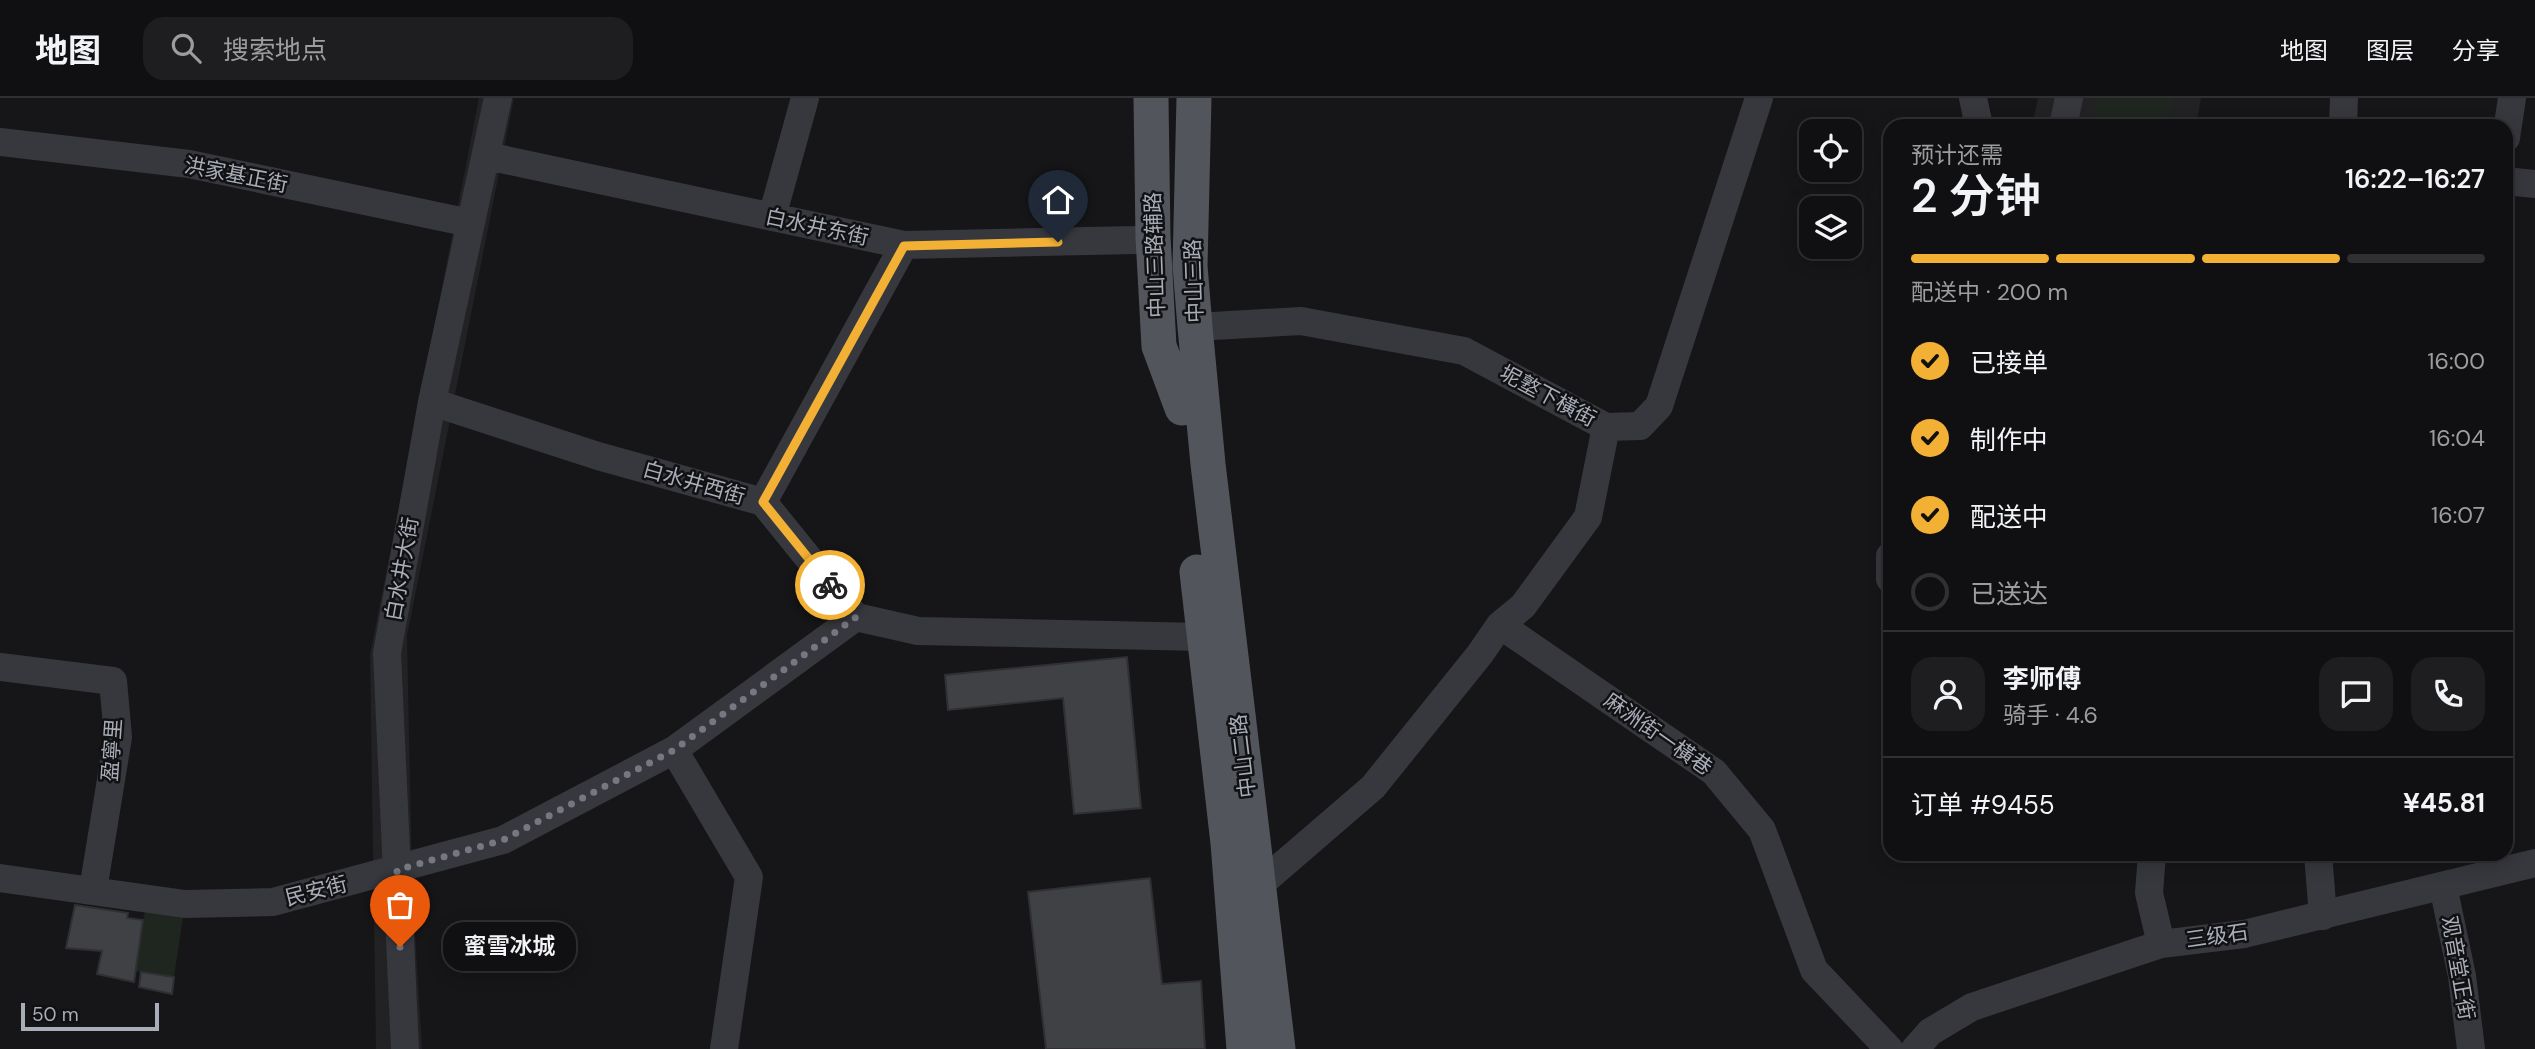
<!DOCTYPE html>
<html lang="zh">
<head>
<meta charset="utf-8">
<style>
	body { margin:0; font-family:"DM Sans","Noto Sans SC",sans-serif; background:#1e1e20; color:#f1f3f6; height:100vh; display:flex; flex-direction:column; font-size:26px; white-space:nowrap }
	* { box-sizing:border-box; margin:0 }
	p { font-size:23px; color:#9c9d9f }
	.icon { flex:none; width:38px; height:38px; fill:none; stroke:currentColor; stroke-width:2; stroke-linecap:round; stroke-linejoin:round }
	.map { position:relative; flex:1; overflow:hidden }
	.side { position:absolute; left:1883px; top:21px; width:630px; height:742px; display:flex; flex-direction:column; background:#101012; border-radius:21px; box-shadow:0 4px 18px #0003,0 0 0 2px #303032 }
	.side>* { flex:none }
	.buttons { position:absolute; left:1799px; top:21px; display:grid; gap:14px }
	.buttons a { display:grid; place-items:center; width:63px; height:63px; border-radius:14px; background:#101012; box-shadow:0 4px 18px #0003,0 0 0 2px #303032; font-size:35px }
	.scale { position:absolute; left:21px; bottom:18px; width:138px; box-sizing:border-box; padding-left:7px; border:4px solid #a8adb8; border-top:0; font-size:19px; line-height:24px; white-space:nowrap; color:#a8adb8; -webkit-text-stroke:5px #111113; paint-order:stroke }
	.pin { position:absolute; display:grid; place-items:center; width:60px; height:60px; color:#fff; margin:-72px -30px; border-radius:50% 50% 50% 0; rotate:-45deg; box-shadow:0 0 7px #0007 }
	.pin .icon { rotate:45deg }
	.courier { position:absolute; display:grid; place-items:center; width:70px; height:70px; margin:-35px; border:5px solid #f2b134; border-radius:50%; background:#fff; color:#222; box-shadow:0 2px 9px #0007 }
	.bubble { position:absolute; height:49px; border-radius:21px; background:#101012; box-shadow:0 4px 18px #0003,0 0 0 2px #303032; font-size:23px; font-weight:600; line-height:49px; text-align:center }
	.head em { font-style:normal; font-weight:600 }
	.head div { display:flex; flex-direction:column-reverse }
	.head { display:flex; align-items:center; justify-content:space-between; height:119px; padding:0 28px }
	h1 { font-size:46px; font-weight:600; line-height:52px }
	.bar { display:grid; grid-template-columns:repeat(4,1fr); gap:10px 7px; align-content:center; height:84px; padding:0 28px }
	.bar i { height:9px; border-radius:5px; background:#303032 }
	.bar .on { background:#f2b134 }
	.bar p { grid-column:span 4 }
	.line { display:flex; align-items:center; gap:18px; padding:0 28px; border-top:2px solid #303032 }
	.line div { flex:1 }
	.round { display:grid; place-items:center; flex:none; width:74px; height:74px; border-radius:21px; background:#1e1e20 }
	ol { padding:0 28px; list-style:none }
	li { display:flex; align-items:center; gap:21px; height:77px }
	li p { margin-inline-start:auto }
	li .icon { padding:7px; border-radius:50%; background:#f2b134; color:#111; stroke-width:4 }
	li:last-child { color:#9c9d9f }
	li i { width:38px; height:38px; border:4px solid #303032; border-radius:50% }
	header { display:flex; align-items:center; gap:42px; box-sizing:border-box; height:98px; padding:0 35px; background:#101012; border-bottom:2px solid #303032 }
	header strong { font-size:33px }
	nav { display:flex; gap:38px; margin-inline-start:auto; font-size:24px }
	.search { width:490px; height:63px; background:#1e1e20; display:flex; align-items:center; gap:18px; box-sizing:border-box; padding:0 24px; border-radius:21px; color:#9c9d9f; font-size:26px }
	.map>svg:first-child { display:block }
	.built { fill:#222225 }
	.green { fill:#1e261f }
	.building { fill:#404145; stroke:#303034; stroke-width:2 }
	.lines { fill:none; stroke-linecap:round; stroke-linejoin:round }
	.minor { stroke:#37383d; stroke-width:28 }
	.major { stroke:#53555c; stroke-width:35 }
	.done { stroke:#757880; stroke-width:7; stroke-dasharray:0 12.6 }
	.route { stroke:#f2b134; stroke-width:9 }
	.labels { text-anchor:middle; stroke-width:5; stroke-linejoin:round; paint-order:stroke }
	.street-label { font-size:21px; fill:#a8adb8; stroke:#111113 }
</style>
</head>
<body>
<header>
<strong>地图</strong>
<div class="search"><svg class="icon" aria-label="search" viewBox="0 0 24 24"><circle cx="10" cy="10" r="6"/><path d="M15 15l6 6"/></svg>搜索地点</div>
<nav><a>地图</a><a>图层</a><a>分享</a></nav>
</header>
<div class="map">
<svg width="2535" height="951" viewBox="0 0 2535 951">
	<rect width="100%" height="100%" fill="#161618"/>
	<!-- built -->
	<path class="built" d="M 479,0 L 514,0 L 407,538 L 412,784 L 422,951 L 376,951 L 370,557 Z
		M 2038,0 L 2201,0 L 2196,28 L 2032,28 Z"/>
	<!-- green -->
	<path class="green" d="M 2096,0 L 2173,0 L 2167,28 L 2139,28 L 2092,18 Z
		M 147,800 L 185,806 L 174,879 L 135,873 Z"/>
	<!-- building -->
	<path class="building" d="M 1127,559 L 1141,710 L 1074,716 L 1063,600 L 948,612 L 945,577 Z
		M 1150,780 L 1162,886 L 1201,883 L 1205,951 L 1046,951 L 1028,794 Z
		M 75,807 L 128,815 L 127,820 L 143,822 L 134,884 L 97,876 L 102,853 L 66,850 Z
		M 141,874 L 174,879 L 172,896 L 139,889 Z"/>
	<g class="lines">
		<!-- minor -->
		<path class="minor" d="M 1973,0 L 1979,28
			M 2063,28 L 2069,0
			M 2343,28 L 2344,0
			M 2506,40 L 2512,0
			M 0,44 L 189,66 L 470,125
			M 487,58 L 904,147 L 1135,142 L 1153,139
			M 2506,83 L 2535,86
			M 772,119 L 805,0
			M 1195,229 L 1301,223 L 1464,253 L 1606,329 L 1640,328 L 1659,308 L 1759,0
			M 432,304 L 598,358 L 763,404 L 856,519 L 918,533 L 1203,539
			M 763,404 L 904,147
			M 1890,458 L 1890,481
			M 1500,527 L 1714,674 L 1762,732 L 1814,872 L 1889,951
			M 0,569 L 113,583 L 118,639 L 93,792
			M 674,652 L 749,779 L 724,951
			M 2152,756 L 2149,795 L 2161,846
			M 2318,756 L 2323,818
			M 0,780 L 185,806 L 273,804 L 503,742 L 674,652 L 856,519
			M 1258,788 L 1373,689 L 1480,556 L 1500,527 L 1523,508 L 1588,419 L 1606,329
			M 2443,788 L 2462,878 L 2471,951
			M 405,951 L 387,555 L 432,304 L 498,0
			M 1915,951 L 1930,934 L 1972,909 L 2161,846 L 2244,836 L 2535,765"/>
		<!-- major -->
		<path class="major" d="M 1151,0 L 1153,139 L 1159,248 L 1182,310
			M 1194,0 L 1190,168 L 1195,229 L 1208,366 L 1278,951
			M 1197,474 L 1228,745 L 1244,951"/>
	</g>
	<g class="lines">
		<!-- done -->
		<path class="done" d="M 400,849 L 397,772 L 503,742 L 674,652 L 856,519 L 830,487"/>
		<!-- route -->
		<path class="route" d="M 830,487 L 763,404 L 904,148 L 1058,144"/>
	</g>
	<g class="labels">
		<!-- street labels -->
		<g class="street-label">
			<text transform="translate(236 77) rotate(11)" y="7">洪家基正街</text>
			<text transform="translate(817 129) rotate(12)" y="7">白水井东街</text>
			<text transform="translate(1155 157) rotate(-92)" y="7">中山三路辅路</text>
			<text transform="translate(1194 183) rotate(-92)" y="7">中山三路</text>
			<text transform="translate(1548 298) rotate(28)" y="7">坭墪下橫街</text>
			<text transform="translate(694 385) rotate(16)" y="7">白水井西街</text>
			<text transform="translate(402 471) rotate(-80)" y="7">白水井大街</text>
			<text transform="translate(1658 636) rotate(35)" y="7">麻洲街一橫巷</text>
			<text transform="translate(112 652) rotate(-86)" y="7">盈寧里</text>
			<text transform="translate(1243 658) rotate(-97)" y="7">中山二路</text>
			<text transform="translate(316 793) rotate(-14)" y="7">民安街</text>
			<text transform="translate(2217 838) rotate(-8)" y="7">三级石</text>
			<text transform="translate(2458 870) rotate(80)" y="7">观音堂正街</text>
		</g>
	</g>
</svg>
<div class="buttons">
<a><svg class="icon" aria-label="locate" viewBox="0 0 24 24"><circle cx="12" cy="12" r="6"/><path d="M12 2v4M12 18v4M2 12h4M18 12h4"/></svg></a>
<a><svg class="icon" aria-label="layers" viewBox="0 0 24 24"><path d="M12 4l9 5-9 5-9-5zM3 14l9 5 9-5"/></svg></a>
</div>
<div class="scale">50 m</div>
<div class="pin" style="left:400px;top:849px;background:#ea580c"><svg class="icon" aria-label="bag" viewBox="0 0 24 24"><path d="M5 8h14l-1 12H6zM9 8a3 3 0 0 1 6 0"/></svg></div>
<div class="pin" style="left:1058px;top:144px;background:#1f2937"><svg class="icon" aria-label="home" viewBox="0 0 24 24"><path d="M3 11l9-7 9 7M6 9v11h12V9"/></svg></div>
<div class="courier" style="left:830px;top:487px"><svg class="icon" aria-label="bike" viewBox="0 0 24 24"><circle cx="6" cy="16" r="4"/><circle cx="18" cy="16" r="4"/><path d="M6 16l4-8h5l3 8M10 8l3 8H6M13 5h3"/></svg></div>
<div class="bubble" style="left:443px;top:824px;width:133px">蜜雪冰城</div>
<section class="side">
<div class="head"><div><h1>2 分钟</h1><p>预计还需</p></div><em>16:22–16:27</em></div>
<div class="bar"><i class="on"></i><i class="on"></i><i class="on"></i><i></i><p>配送中 · 200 m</p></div>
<ol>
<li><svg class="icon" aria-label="check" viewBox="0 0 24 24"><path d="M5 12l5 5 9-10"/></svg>已接单<p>16:00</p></li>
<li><svg class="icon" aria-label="check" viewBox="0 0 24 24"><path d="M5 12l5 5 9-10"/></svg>制作中<p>16:04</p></li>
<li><svg class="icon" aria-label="check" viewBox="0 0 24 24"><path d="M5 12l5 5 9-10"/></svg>配送中<p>16:07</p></li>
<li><i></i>已送达</li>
</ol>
<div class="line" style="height:126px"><a class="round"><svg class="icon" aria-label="person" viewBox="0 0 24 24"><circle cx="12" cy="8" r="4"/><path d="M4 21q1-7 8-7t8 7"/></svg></a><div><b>李师傅</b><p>骑手 · 4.6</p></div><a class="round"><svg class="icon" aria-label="chat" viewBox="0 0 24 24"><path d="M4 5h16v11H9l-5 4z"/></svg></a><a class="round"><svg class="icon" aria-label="phone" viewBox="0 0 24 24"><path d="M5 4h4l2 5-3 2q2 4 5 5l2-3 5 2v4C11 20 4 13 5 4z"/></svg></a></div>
<div class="line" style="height:91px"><div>订单 #9455</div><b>¥45.81</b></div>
</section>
</div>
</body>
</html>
